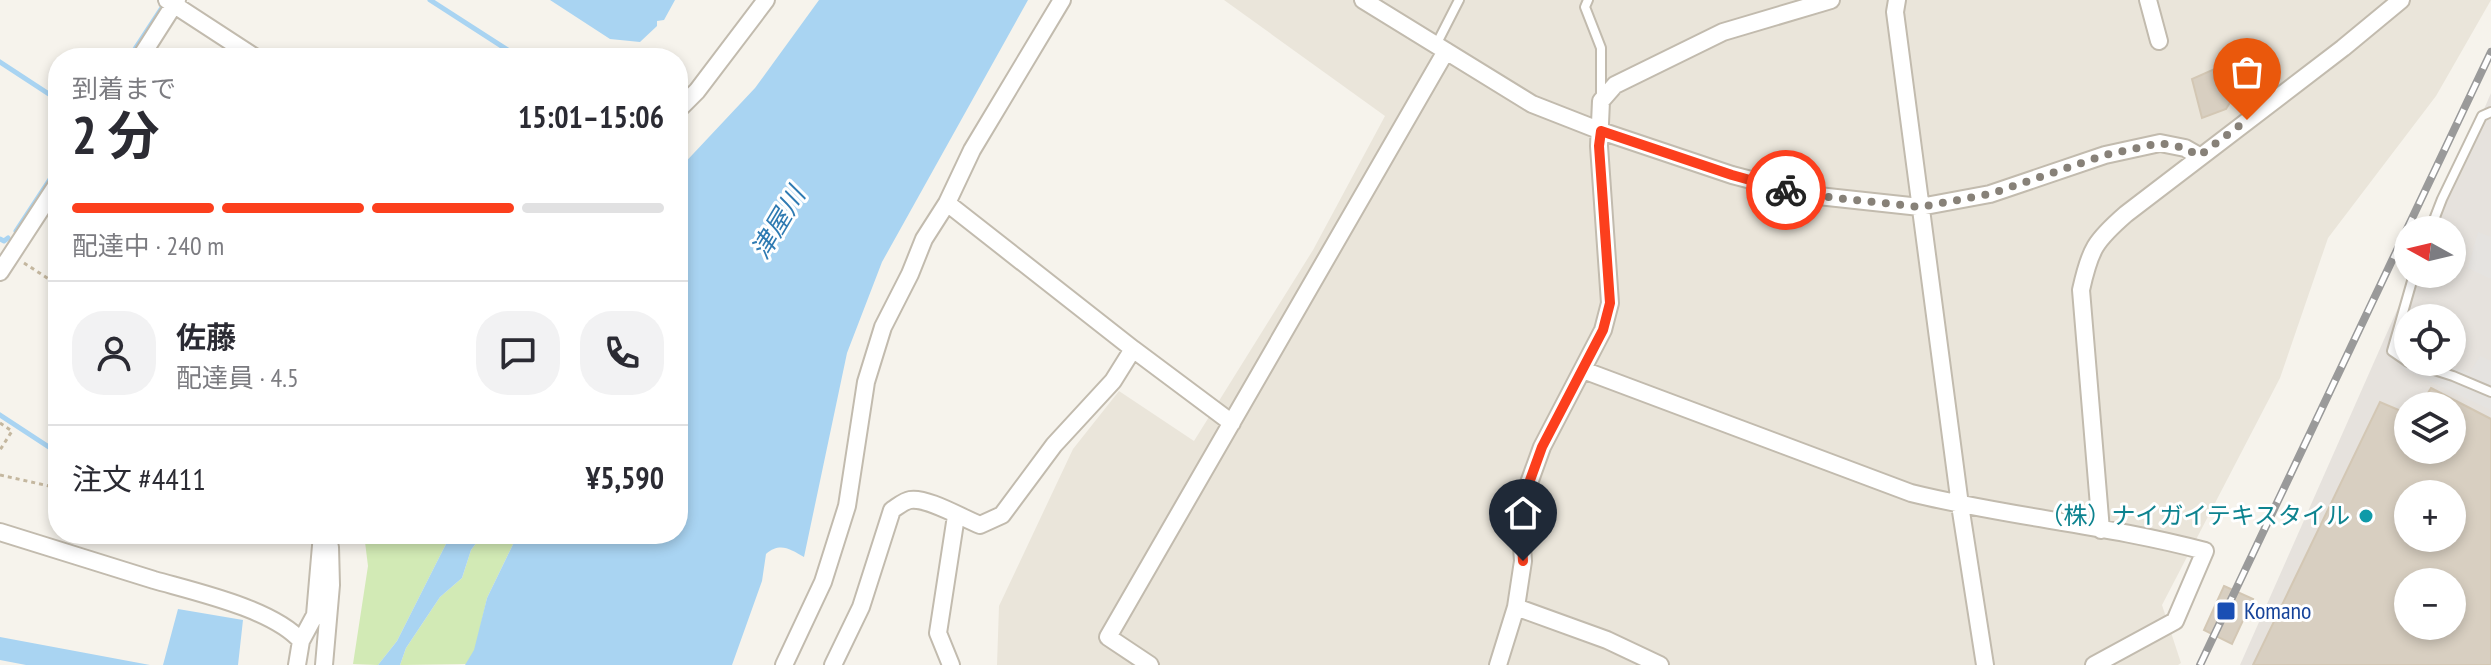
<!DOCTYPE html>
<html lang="ja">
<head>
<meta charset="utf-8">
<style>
	body { margin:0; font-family:"PT Sans Narrow","Noto Sans JP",sans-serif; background:#f2f2f3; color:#2b2b33; height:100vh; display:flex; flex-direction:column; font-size:30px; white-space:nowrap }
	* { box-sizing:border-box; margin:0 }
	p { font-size:26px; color:#7c7c81 }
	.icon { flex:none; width:44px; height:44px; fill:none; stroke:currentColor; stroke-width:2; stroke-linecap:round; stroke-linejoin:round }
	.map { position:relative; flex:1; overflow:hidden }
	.drawer { position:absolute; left:48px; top:48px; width:640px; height:496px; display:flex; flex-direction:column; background:#fff; border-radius:32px; box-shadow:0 4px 12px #0003 }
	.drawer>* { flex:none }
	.needle { width:52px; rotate:278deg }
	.tools { position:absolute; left:2394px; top:216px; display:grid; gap:16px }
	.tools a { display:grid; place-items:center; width:72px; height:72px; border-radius:50%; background:#fff; box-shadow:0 4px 12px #0003; font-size:40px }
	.pin { position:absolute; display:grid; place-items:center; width:68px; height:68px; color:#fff; margin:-82px -34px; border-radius:50% 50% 50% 0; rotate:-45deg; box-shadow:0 0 8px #0007 }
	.pin .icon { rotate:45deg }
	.courier { position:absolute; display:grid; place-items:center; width:80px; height:80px; margin:-40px; border:6px solid #fc3f1d; border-radius:50%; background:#fff; color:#222; box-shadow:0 2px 10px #0007 }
	.headline em { font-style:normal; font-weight:700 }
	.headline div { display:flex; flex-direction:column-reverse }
	.headline { display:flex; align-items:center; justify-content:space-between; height:136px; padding:0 24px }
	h1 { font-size:52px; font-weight:700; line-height:60px }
	.bar { display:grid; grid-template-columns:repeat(4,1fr); gap:12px 8px; align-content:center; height:96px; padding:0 24px }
	.bar i { height:10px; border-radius:6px; background:#e1e1e2 }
	.bar .on { background:#fc3f1d }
	.bar p { grid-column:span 4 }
	.line { display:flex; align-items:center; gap:20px; padding:0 24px; border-top:2px solid #e1e1e2 }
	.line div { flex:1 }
	.round { display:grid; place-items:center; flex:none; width:84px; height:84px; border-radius:32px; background:#f2f2f3 }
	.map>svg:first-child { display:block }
	.residential { fill:#eae5da }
	.industrial { fill:#e6e2dd; fill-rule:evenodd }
	.green { fill:#d2eab5 }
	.parking { fill:#e5e3e0 }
	.water { fill:#a9d4f2 }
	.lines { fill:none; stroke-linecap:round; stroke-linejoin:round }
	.stream { stroke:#a9d4f2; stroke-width:5 }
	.building { fill:#d8cfc1; stroke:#d3c7b4; stroke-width:2; fill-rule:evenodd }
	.service-casing { stroke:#c2bbae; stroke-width:12 }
	.minor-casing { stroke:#c2bbae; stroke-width:20 }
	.path { stroke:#c4b79f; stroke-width:3; stroke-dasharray:4 4; stroke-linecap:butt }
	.service { stroke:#fff; stroke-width:8 }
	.minor { stroke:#fff; stroke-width:16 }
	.rail-casing { stroke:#9a9a9a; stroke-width:8 }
	.rail { stroke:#fff; stroke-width:5; stroke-dasharray:15; stroke-linecap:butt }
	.done { stroke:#878178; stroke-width:8; stroke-dasharray:0 14.4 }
	.route { stroke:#fc3f1d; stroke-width:10 }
	.culture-dot { fill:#0f9aa8; stroke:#fff; stroke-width:3 }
	.transit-dot { fill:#1a4fb4; stroke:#fff; stroke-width:3 }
	.labels { text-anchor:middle; stroke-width:6; stroke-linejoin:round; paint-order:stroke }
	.culture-label { font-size:24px; fill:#0d838f; stroke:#fff; text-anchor:end }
	.transit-label { font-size:24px; fill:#164399; stroke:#fff; text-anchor:start }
	.water-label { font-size:26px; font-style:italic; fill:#2e7ab2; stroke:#fff }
</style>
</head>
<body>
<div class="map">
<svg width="2491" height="665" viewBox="0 0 2491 665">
	<rect width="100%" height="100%" fill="#f6f3ec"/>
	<!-- residential -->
	<path class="residential" d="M 1224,0 L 2491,0 L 2436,96 L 2328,238 L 2280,378 L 2162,605 L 2181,663 L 2178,665 L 997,665 L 999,606 L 1073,449 L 1119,391 L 1194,441 L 1313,250 L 1385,116 Z"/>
	<!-- industrial -->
	<path class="industrial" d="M 2491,93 L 2491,665 L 2240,665 L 2413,274 L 2452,274 L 2452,230 L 2432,230 ZM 2408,318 L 2452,318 L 2452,362 L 2408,362 ZM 2408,406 L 2452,406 L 2452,450 L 2408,450 ZM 2408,494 L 2452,494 L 2452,538 L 2408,538 ZM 2408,582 L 2452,582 L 2452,626 L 2408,626 Z"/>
	<!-- green -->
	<path class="green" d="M 364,534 L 451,534 L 397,641 L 378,665 L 353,664 L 368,566 Z
		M 483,534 L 518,534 L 487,598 L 475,650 L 467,664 L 400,665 L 406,648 L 440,597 L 462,578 L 471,550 Z"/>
	<!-- parking -->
	<path class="parking" d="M 2478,232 L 2491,237 L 2491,279 L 2468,268 Z
		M 2408,353 L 2408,362 L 2438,362 L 2470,373 L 2480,356 L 2491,361 L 2491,410 L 2401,368 Z"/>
	<!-- water -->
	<path class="water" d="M 550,0 L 675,0 L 664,20 L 657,21 L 657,26 L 640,42 L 610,39 Z
		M 819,0 L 1028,0 L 882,262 L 847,353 L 804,557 C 790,549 780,542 766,554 L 762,581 L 732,665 L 465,665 L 474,650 L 487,598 L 518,534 L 678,534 L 678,170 L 755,88 Z
		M 451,534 L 483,534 L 471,550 L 462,578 L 440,597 L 406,648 L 400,665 L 378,665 L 397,641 Z
		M 178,609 L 243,620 L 238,665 L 163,665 Z
		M 0,637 L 150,665 L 26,665 L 0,660 Z"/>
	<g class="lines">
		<!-- stream -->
		<path class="stream" d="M 430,0 L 520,58
			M 129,58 L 163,6
			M 0,62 L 58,100
			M 16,231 L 58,167
			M 0,239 L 4,241 L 8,238
			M 0,415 L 58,453"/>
	</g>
	<!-- building -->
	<path class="building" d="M 2237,59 L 2243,79 L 2234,96 L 2226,109 L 2202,118 L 2192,79 Z
		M 2431,388 L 2491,419 L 2491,665 L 2253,665 L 2380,402 L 2408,414 L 2408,450 L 2452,450 L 2452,406 L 2420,406 ZM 2408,494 L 2452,494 L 2452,538 L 2408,538 ZM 2408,582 L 2452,582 L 2452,626 L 2408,626 Z
		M 2224,586 L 2253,599 L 2232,644 L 2204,630 Z"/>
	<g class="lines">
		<defs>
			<path id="service" d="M 1588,0 L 1585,7 L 1601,48 L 1601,100
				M 1436,45 L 1459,0
				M 2430,230 L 2442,199 L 2482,116 L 2491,112
				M 2408,362 L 2392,351 L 2414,274
				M 2409,362 L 2453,376 L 2491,392"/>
			<path id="minor" d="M 167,0 L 256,58
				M 1363,0 L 1532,104 L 1601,131 L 1732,175 L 1809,195 L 1920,207 L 1990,194 L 2105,155 L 2160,143 L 2185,148 L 2199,156
				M 1897,0 L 1895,12 L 1960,505 L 1985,665
				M 2148,0 L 2159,41
				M 140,58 L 177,0
				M 678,110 L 697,91 L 766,0
				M 947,203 L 1133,349 L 1232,423
				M 0,272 L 58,183
				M 1583,370 L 1911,493 C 2008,517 2108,525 2205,551 L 2175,621 L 2094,665
				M 2101,530 L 2081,290 C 2090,249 2095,241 2126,214 L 2343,48 L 2401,0
				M 0,532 C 51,548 103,564 154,580 C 196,592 273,609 301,641
				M 1516,607 L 1607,640 L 1660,665
				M 297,665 L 301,641 L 315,615 L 322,534
				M 324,665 L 331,585 L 330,547
				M 784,665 L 823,582 L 847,506 L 866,382 L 883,327 L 910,274 L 924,239 L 947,203 L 972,150 L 1062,0
				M 833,665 L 861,607 L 892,510 C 897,507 904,501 910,500 C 927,497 962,518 980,525 L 1002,515 L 1054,445 L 1113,381 L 1133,349
				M 951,665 L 938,633 L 956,516
				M 1150,665 L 1108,637 L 1446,51
				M 1498,665 L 1516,607 L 1523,561 L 1520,517 L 1529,483 L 1542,447 L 1603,330 L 1610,303 L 1599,146 L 1601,101 L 1615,85 L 1723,32 L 1831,0"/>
		</defs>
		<!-- service casing -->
		<use href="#service" class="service-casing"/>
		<!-- minor casing -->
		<use href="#minor" class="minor-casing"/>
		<!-- path -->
		<path class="path" d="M 24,263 L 58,285
			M 0,423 L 12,431 L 0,450
			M 0,475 L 58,488"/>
		<!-- service -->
		<use href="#service" class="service"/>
		<!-- minor -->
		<use href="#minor" class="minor"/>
		<defs>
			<path id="rail" d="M 2200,665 L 2491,52"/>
		</defs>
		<!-- rail casing -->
		<use href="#rail" class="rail-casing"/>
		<!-- rail -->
		<use href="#rail" class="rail"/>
	</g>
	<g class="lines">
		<!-- done -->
		<path class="done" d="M 1786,190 L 1809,195 L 1920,207 L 1990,194 L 2105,155 L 2160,143 L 2185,148 L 2199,156 L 2247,120"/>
		<!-- route -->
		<path class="route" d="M 1523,561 L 1520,517 L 1529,483 L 1542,447 L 1603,330 L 1610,303 L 1599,146 L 1601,131 L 1732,175 L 1786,190"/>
	</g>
	<!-- markers -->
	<circle class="culture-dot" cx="2366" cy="516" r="8"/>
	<rect class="transit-dot" x="2216" y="601" width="20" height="20" rx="4"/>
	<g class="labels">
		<!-- culture labels -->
		<g class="culture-label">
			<text x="2350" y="524">（株）ナイガイテキスタイル</text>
		</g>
		<!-- transit labels -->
		<g class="transit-label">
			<text x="2244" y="619">Komano</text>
		</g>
		<!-- water labels -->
		<g class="water-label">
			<text transform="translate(778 223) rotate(-59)" y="9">津屋川</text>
		</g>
	</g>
</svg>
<div class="tools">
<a><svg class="needle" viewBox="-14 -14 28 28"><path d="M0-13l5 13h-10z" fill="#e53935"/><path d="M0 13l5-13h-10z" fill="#7c7c81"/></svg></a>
<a><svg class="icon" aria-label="locate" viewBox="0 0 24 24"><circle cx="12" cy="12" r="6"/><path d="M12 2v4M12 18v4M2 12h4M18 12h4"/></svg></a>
<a><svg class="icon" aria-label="layers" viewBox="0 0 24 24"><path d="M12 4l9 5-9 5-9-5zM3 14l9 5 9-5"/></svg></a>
<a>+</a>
<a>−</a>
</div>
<div class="pin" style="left:2247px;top:120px;background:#ea580c"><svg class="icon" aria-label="bag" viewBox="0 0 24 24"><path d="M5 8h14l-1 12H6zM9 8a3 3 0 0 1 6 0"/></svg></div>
<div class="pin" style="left:1523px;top:561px;background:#1f2937"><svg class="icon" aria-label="home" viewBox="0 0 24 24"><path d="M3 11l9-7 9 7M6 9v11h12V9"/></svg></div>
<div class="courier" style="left:1786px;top:190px"><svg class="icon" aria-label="bike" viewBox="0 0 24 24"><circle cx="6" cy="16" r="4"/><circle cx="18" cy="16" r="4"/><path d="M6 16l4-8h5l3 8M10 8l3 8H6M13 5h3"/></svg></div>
<section class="drawer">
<div class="headline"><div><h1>2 分</h1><p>到着まで</p></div><em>15:01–15:06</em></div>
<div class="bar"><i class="on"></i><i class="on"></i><i class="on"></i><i></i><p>配達中 · 240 m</p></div>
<div class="line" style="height:144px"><a class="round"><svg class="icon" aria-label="person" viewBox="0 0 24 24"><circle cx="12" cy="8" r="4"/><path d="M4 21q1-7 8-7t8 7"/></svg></a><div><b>佐藤</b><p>配達員 · 4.5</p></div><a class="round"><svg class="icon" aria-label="chat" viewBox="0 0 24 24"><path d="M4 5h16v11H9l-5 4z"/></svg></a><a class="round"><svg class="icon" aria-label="phone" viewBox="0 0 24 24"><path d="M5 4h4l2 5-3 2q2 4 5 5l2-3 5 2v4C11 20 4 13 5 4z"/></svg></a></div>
<div class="line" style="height:104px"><div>注文 #4411</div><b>¥5,590</b></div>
</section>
</div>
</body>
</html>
